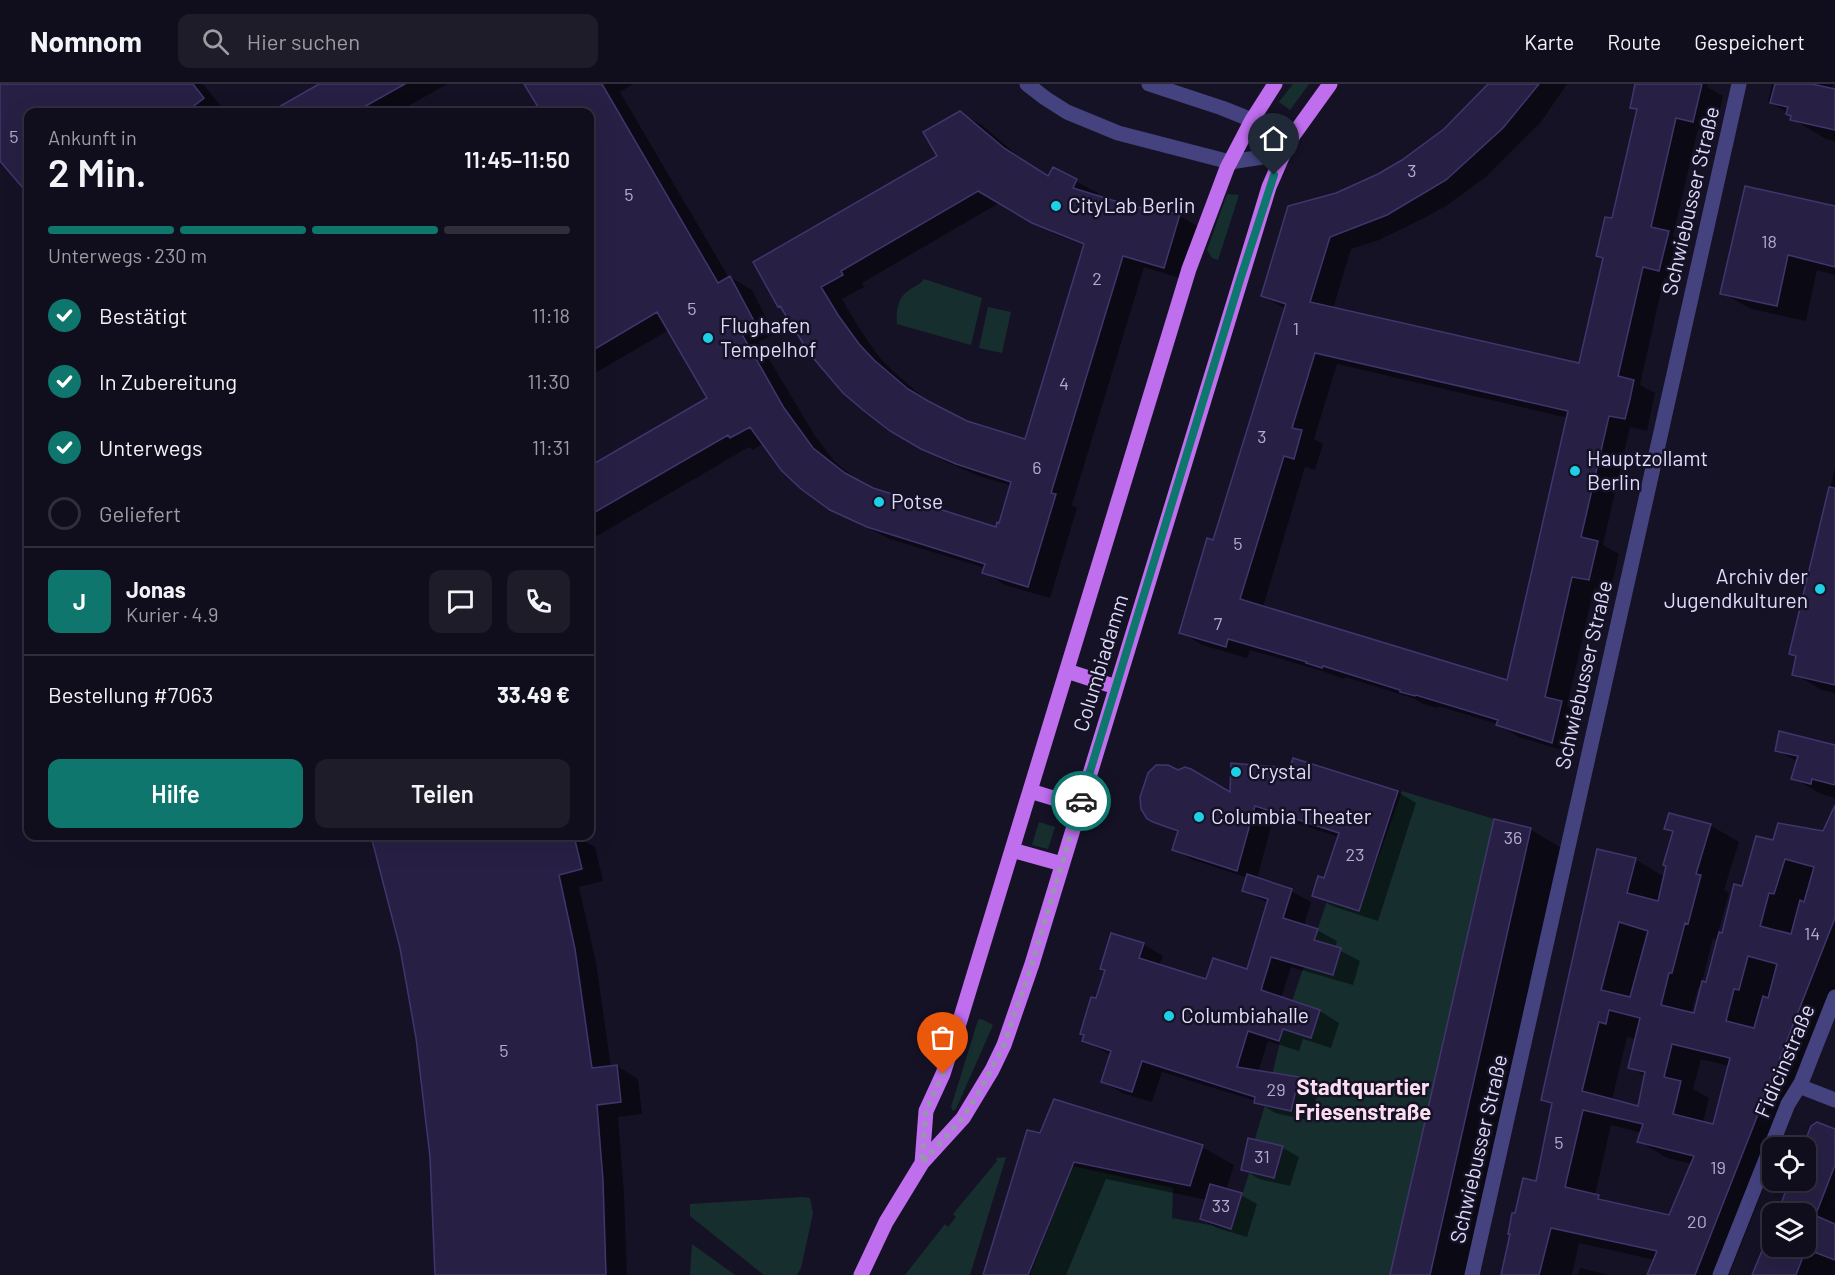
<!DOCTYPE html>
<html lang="de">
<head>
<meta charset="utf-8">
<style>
	body { margin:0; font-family:Barlow,sans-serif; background:#1e1c29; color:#f1f3f6; height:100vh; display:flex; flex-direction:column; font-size:22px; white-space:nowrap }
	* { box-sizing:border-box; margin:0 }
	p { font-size:20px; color:#9c9ca3 }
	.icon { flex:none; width:33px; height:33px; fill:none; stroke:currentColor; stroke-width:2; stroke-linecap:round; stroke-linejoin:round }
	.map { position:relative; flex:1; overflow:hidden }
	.drawer { position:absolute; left:24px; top:24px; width:570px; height:732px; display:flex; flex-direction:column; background:#100e1c; border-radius:12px; box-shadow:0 6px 24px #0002,0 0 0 2px #302e3b }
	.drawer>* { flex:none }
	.fabs { position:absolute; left:1762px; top:1053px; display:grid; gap:12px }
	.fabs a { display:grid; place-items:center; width:54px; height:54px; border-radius:12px; background:#100e1c; box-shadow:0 6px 24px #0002,0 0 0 2px #302e3b; font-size:30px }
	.pin { position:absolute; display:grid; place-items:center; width:51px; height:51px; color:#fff; margin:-62px -26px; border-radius:50% 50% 50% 0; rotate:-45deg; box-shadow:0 0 6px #0007 }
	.pin .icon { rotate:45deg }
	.courier { position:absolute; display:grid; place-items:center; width:60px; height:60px; margin:-30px; border:4px solid #0f766e; border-radius:50%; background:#fff; color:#222; box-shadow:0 2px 8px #0007 }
	.summary em { font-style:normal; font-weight:600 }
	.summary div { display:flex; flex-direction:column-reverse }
	.summary { display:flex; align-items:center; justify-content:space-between; height:102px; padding:0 24px }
	h1 { font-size:39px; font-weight:600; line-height:45px }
	.bar { display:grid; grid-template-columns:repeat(4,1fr); gap:9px 6px; align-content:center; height:72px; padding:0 24px }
	.bar i { height:8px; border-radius:4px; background:#302e3b }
	.bar .selected { background:#0f766e }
	.bar p { grid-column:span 4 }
	.line { display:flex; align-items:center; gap:15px; padding:0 24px; border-top:2px solid #302e3b }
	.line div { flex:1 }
	.round { display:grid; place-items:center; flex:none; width:63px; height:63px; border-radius:12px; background:#1e1c29 }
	ol { padding:0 24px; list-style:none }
	li { display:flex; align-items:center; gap:18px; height:66px }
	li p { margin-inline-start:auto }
	li .icon { padding:6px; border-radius:50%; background:#0f766e; color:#fff; stroke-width:4 }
	li:last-child { color:#9c9ca3 }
	li i { width:33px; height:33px; border:3px solid #302e3b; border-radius:50% }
	.action { display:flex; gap:12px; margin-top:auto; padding:12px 24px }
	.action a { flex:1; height:69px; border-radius:12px; background:#0f766e; color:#fff; font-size:24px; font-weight:600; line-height:69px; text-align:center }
	.action a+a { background:#1e1c29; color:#f1f3f6 }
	header { display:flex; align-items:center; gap:36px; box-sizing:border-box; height:84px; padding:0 30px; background:#100e1c; border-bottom:2px solid #302e3b }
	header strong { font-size:28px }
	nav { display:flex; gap:33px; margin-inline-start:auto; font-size:21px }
	.search { width:420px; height:54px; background:#1e1c29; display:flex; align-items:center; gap:15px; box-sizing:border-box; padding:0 21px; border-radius:12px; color:#9c9ca3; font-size:22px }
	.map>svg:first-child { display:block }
	.green { fill:#162f2e }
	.shadow { fill:#0007; fill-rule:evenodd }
	.building { fill:#282044; stroke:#41356e; stroke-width:1.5; fill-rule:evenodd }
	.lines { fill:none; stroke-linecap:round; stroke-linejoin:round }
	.minor { stroke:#45437f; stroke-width:15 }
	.major { stroke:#bf6eee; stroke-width:15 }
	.done { stroke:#9995b0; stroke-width:6; stroke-dasharray:0 10.8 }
	.route { stroke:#0f766e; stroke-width:8 }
	.poi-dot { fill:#1dd0e5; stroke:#161226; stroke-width:2 }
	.labels { text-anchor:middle; stroke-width:5; stroke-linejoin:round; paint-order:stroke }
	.number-label { font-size:18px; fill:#b1accd }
	.street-label { font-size:21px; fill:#dfdbfb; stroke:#161226 }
	.poi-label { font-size:21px; fill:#dfdbfb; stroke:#161226; text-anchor:start }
	.neighbourhood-label { font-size:22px; font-weight:bold; fill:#fbddf0; stroke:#161226 }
</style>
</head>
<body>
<header>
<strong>Nomnom</strong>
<div class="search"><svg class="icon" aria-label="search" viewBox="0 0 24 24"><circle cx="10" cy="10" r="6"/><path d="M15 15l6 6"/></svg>Hier suchen</div>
<nav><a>Karte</a><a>Route</a><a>Gespeichert</a></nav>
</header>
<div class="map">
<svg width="1835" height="1191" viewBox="0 0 1835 1191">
	<rect width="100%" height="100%" fill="#161226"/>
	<!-- green -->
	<path class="green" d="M 1293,0 L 1309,0 L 1290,26 L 1279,18 Z
		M 1227,110 L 1239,111 L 1218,176 L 1212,174 L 1207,166 Z
		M 924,195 L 982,214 L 971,261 L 897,240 C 896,229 897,214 908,207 C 914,202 919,202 924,195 Z
		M 988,223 L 1011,228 L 1002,269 L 979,264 Z
		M 1402,707 L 1494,735 L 1391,1191 L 1030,1191 L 1072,1082 L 1173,1104 L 1172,1134 L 1231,1145 L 1251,1083 L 1277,1089 L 1283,1062 L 1254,1058 L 1265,1021 L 1283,945 L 1311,954 L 1320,926 L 1292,917 L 1304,882 L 1333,891 L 1341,864 L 1314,856 L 1327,817 L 1359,827 Z
		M 1039,738 L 1055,743 L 1048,765 L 1032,761 Z
		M 981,935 L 993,941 L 956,1025 L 953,1027 L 951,1023 L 978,936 Z
		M 1006,1073 L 970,1191 L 905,1191 L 945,1140 L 948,1143 L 956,1133 L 953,1130 L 997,1077 L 996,1074 Z
		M 803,1113 L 810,1114 L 813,1129 L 801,1184 L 797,1191 L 764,1191 L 690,1132 L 690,1120 Z
		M 692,1160 L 735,1191 L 690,1191 Z"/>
	<!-- shadow -->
	<path class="shadow" d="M 0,0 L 203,0 L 225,27 L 222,28 L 28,28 L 28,108 L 0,75 Z
		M 322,0 L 447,0 L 398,28 L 273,28 Z
		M 526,0 L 633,0 L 620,8 L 729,194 L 730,193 L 752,206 L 774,250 L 759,258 L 815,352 L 835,378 L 864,401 L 997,444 L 1000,440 L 1012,402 L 979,392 L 944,377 L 891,346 L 784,224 L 779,222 L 939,73 L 960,29 L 982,41 L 1026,79 L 1049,93 L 1053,85 L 1098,109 L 1096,113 L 1131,124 L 1180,132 L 1201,144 L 1186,196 L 1144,183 L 1072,421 L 1077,424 L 1050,514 L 1005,501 L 984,488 L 985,484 L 890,455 L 853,437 L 831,424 L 764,359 L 753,366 L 749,363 L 590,456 L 590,384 L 709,314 L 669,246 L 590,292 L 590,28 L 543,28 ZM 1001,118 L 1055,150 L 1085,162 L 1026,356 L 966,338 L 930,319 L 896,290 L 880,274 L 859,244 L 842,215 L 864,203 L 862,199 Z
		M 1490,0 L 1567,0 L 1541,38 L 1487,92 L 1446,122 L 1424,134 L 1379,156 L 1351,165 L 1333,225 L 1580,281 L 1604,176 L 1597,172 L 1613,136 L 1638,26 L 1632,23 L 1637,0 L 1708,0 L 1707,3 L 1723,12 L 1715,49 L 1698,45 L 1673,152 L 1689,161 L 1680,198 L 1664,194 L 1640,301 L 1655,309 L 1647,347 L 1630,343 L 1603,461 L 1619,470 L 1610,508 L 1594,504 L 1567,622 L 1583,631 L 1574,670 L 1519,653 L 1497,640 L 1438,622 L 1437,624 L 1423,620 L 1415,615 L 1345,593 L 1344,595 L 1322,587 L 1250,566 L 1247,574 L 1202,561 L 1181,548 L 1214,458 L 1286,225 L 1262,212 L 1336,110 L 1379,91 L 1424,63 L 1469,24 ZM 1337,280 L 1568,334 L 1508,598 L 1263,523 L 1305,383 L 1315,386 L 1323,360 L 1314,355 Z
		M 1772,0 L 1833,0 L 1832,6 L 1835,7 L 1835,57 L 1826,55 L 1792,35 L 1793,32 L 1768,17 Z
		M 1835,122 L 1835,191 L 1817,186 L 1806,237 L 1751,225 L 1722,209 Z
		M 1835,384 L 1835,609 L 1822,606 L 1794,590 L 1798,573 L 1790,569 Z
		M 1835,662 L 1835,714 L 1821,710 L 1793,694 L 1798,678 L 1776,666 Z
		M 1294,676 L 1398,708 L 1416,719 L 1378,837 L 1332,822 L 1314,811 L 1325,796 L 1339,753 L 1274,732 L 1257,795 L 1291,807 L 1311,818 L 1304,842 L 1317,846 L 1337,857 L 1335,864 L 1360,877 L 1353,901 L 1291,883 L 1281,915 L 1320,927 L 1339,939 L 1331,964 L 1303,955 L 1299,967 L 1268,957 L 1258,988 L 1298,995 L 1318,1006 L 1311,1037 L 1275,1029 L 1256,1017 L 1162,988 L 1152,1018 L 1122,1009 L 1102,997 L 1111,971 L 1084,957 L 1106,887 L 1102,884 L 1143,860 L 1163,872 L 1159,882 L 1207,897 L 1248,887 L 1268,819 L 1244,807 L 1248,794 L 1193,776 L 1174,765 L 1179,750 L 1148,734 L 1231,711 L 1291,686 Z
		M 1835,723 L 1835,922 L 1779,1064 L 1773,1064 L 1773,1080 L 1729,1191 L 1649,1191 L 1655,1176 L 1579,1159 L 1572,1191 L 1503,1191 L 1516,1131 L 1537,1098 L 1553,1021 L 1542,1015 L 1598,766 L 1636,776 L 1665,793 L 1674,748 L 1666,744 L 1710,741 L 1739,758 L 1724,806 L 1729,809 L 1718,849 L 1723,850 L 1743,804 L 1774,758 L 1824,748 ZM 1765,816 L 1768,816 L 1760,850 L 1757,849 ZM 1713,854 L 1718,856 L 1707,900 L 1702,898 ZM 1698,904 L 1702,905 L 1695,931 L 1691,930 ZM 1627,953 L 1636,955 L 1630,983 L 1646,993 L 1639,1023 L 1612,1016 ZM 1701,975 L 1729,982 L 1714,1041 L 1703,1039 L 1709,1014 L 1693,1005 ZM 1611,1041 L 1642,1049 L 1639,1057 L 1667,1074 L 1692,1080 L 1670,1133 L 1611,1119 L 1595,1111 Z
		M 1531,746 L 1562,764 L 1465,1191 L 1392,1191 Z
		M 373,752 L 575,752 L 595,763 L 603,797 L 579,803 L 596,878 L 611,983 L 617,982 L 638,995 L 642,1030 L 618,1033 L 624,1109 L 627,1191 L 436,1191 L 434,1112 L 428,1043 L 411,908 Z
		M 1812,1043 L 1835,1047 L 1835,1187 L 1834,1191 L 1754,1191 L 1773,1143 L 1773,1162 L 1806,1162 L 1806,1064 L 1804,1064 Z
		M 1041,1051 L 1202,1063 L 1234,1081 L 1226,1106 L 1241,1111 L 1257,1120 L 1247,1153 L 1217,1144 L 1201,1135 L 1207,1116 L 1106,1095 L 1066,1191 L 985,1191 Z
		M 1250,1056 L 1283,1064 L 1299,1073 L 1290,1102 L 1259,1095 L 1243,1085 Z
		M 1580,1184 L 1609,1191 L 1578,1191 Z"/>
	<!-- building -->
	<path class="building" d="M 0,0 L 193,0 L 204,14 L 186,28 L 28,28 L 28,110 L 0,77 Z
		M 319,0 L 405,0 L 355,28 L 270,28 Z
		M 524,0 L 602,0 L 718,199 L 730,192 L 754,237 L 739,245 L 784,324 L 813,364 L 845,389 L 873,404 L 996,443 L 997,438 L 999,439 L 1011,398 L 956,380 L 921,365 L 890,347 L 863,326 L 843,309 L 809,269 L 780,222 L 778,223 L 753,178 L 937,72 L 923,48 L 960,27 L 1004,64 L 1048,92 L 1053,83 L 1077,95 L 1073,104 L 1131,122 L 1180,130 L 1164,184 L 1123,172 L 1051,409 L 1056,410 L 1028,503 L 982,489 L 985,480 L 867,443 L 830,426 L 801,405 L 781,386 L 750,343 L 730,354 L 728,351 L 590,431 L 590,382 L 707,314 L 657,228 L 590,268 L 590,28 L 541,28 ZM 978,107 L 1032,139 L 1084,160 L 1025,355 L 967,337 L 928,317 L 908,305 L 874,276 L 859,260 L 838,231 L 821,203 L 843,191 L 841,187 Z
		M 1488,0 L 1539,0 L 1503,44 L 1446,96 L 1387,131 L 1330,153 L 1310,218 L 1579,279 L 1603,174 L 1596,172 L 1605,133 L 1612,134 L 1637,25 L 1630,24 L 1635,0 L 1702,0 L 1693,38 L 1676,34 L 1651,143 L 1669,147 L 1659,187 L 1643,183 L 1618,292 L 1634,296 L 1630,315 L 1625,335 L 1609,332 L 1581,453 L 1598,457 L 1589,496 L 1572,493 L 1545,613 L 1562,617 L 1552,659 L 1496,641 L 1498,636 L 1416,611 L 1415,612 L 1400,608 L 1400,606 L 1323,582 L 1322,584 L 1306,579 L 1307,578 L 1228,555 L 1226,563 L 1179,549 L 1207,454 L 1213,456 L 1286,220 L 1261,212 L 1288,122 L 1336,109 L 1378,90 L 1402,76 L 1444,45 ZM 1315,269 L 1568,327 L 1507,596 L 1240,515 L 1284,372 L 1294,375 L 1302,346 L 1292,344 Z
		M 1775,0 L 1812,0 L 1835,5 L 1835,46 L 1790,36 L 1791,32 L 1786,30 L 1788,23 L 1770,19 Z
		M 1745,102 L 1835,122 L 1835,183 L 1788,171 L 1777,222 L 1720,210 Z
		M 1829,403 L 1835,404 L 1835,601 L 1792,591 L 1796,572 L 1789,570 Z
		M 1779,647 L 1835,661 L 1835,701 L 1812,695 L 1811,700 L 1791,695 L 1798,672 L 1775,667 Z
		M 1293,674 L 1398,707 L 1359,827 L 1312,812 L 1318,792 L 1324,794 L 1339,749 L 1255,722 L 1237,787 L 1172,766 L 1178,747 L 1153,738 L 1147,735 L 1141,725 L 1140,713 L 1148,689 L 1156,681 L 1168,681 L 1178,686 L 1185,683 L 1191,685 L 1230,708 L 1231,679 L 1290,684 Z
		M 1835,721 L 1835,834 L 1695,1191 L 1647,1191 L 1657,1167 L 1551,1144 L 1539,1191 L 1501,1191 L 1510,1150 L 1508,1150 L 1512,1129 L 1515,1129 L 1523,1094 L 1536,1097 L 1552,1019 L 1541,1016 L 1597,765 L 1636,774 L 1627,809 L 1658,817 L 1666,782 L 1663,781 L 1673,747 L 1664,745 L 1669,729 L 1711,740 L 1696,790 L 1701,791 L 1688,840 L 1685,839 L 1672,889 L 1669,889 L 1661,921 L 1694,929 L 1702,897 L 1706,898 L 1719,848 L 1722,849 L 1734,800 L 1742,802 L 1756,752 L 1773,756 L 1778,739 L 1823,747 ZM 1785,775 L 1814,783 L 1804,818 L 1800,816 L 1791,850 L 1760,842 L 1769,809 L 1774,810 ZM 1619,838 L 1648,847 L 1630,913 L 1601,906 ZM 1748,872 L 1777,880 L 1768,914 L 1763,912 L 1754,944 L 1726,937 L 1734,905 L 1739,906 ZM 1609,926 L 1640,934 L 1628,984 L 1645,988 L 1638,1022 L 1582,1007 L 1599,938 L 1606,940 ZM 1672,960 L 1730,974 L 1713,1040 L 1673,1030 L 1681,997 L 1664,993 ZM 1583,1026 L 1643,1040 L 1637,1058 L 1694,1072 L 1669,1131 L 1598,1115 L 1599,1111 L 1565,1103 Z
		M 1494,735 L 1531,744 L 1430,1191 L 1390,1191 Z
		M 371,752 L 548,752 L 549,755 L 574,752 L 582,785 L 559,791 L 575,865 L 592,984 L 617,981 L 621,1018 L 597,1021 L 603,1096 L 606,1191 L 435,1191 L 430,1073 L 416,954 L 400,864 Z
		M 1247,790 L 1292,805 L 1283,834 L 1318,845 L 1314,856 L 1341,864 L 1333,891 L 1271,873 L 1261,906 L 1320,926 L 1311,954 L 1283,945 L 1279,957 L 1248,947 L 1237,983 L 1299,993 L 1291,1027 L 1254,1019 L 1255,1013 L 1142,977 L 1132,1008 L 1101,998 L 1111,967 L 1082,957 L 1084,951 L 1080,950 L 1091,913 L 1096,914 L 1105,886 L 1100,885 L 1111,849 L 1144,859 L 1139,874 L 1206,895 L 1213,874 L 1247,885 L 1268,815 L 1242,807 Z
		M 1054,1015 L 1203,1061 L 1190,1102 L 1074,1078 L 1028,1191 L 983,1191 L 1027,1046 L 1040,1049 Z
		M 1817,1038 L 1835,1045 L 1835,1081 L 1816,1130 L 1812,1130 L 1835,1140 L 1835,1176 L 1806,1165 L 1796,1191 L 1752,1191 L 1764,1162 L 1806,1162 L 1806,1130 L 1777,1130 L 1790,1096 L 1806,1096 L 1806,1055 L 1811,1042 Z
		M 1248,1054 L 1283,1062 L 1274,1094 L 1241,1086 Z
		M 1210,1100 L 1242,1109 L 1231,1145 L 1200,1135 Z"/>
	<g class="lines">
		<!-- minor -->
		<path class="minor" d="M 1027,0 L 1045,14 L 1067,28 L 1118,49 L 1230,78 L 1283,70
			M 1149,0 L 1222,24 L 1252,36 L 1289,57
			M 1799,1002 L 1835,1016
			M 1472,1191 L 1739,0
			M 1720,1191 L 1788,1020 L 1801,999 L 1835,913"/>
		<!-- major -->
		<path class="major" d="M 1067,587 L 1116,603
			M 1030,707 L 1079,722
			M 1012,766 L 1062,780
			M 922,1079 L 926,1027 L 943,990 L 954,956 L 1189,185 L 1227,84 L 1252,36 L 1275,0
			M 861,1191 L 886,1138 L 922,1079 L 963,1034 L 992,986 L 1004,961 L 1032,880 L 1269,103 L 1289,57 L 1330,0"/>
	</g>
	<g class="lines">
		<!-- done -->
		<path class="done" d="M 943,990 L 926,1027 L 922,1079 L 963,1034 L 985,998 L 1004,961 L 1032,880 L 1081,717"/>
		<!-- route -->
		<path class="route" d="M 1081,717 L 1239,199 L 1274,91"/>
	</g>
	<!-- markers -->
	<g class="poi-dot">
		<circle cx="1056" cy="122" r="6"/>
		<circle cx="708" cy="254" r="6"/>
		<circle cx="1575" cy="387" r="6"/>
		<circle cx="879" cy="418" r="6"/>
		<circle cx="1820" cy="505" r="6"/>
		<circle cx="1236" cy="688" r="6"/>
		<circle cx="1199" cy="733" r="6"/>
		<circle cx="1169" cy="932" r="6"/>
	</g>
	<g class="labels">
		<!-- number labels -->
		<g class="number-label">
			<text x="14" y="59">5</text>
			<text x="1412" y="93">3</text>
			<text x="629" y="117">5</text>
			<text x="1769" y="164">18</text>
			<text x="1097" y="201">2</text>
			<text x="692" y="231">5</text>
			<text x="1296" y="251">1</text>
			<text x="1064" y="306">4</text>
			<text x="1262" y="359">3</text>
			<text x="1037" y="390">6</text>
			<text x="1238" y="466">5</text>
			<text x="1218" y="546">7</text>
			<text x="1513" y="760">36</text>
			<text x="1355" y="777">23</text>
			<text x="1812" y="856">14</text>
			<text x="504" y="973">5</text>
			<text x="1276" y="1012">29</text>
			<text x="1559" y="1065">5</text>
			<text x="1262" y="1079">31</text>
			<text x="1718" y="1090">19</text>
			<text x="1221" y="1128">33</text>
			<text x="1697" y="1144">20</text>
		</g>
		<!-- street labels -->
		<g class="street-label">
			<text transform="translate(1691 117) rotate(-77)" y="7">Schwiebusser Straße</text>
			<text transform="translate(1101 579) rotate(-73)" y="7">Columbiadamm</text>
			<text transform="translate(1584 591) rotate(-77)" y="7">Schwiebusser Straße</text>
			<text transform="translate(1785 977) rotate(-67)" y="7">Fidicinstraße</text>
			<text transform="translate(1479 1065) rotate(-77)" y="7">Schwiebusser Straße</text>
		</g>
		<!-- poi labels -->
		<g class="poi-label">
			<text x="1068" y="129">CityLab Berlin</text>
			<text x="720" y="249">Flughafen<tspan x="720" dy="24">Tempelhof</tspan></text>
			<text x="1587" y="382">Hauptzollamt<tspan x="1587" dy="24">Berlin</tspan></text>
			<text x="891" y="425">Potse</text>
			<text x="1808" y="500" text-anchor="end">Archiv der<tspan x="1808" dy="24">Jugendkulturen</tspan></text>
			<text x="1248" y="695">Crystal</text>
			<text x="1211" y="740">Columbia Theater</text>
			<text x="1181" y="939">Columbiahalle</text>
		</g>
		<!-- neighbourhood labels -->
		<g class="neighbourhood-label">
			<text x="1363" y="1011">Stadtquartier<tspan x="1363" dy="25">Friesenstraße</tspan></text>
		</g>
	</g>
</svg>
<div class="fabs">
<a><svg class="icon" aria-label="locate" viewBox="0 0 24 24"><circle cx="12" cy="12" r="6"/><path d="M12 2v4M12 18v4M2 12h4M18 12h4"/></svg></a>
<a><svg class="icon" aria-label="layers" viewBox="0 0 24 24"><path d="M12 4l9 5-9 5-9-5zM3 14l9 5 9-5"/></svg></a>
</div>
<div class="pin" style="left:943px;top:990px;background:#ea580c"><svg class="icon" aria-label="bag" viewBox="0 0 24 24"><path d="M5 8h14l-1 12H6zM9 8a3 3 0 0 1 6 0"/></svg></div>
<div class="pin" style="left:1274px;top:91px;background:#1f2937"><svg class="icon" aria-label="home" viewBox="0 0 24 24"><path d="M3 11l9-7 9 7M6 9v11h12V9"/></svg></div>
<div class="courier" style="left:1081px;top:717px"><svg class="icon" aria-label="car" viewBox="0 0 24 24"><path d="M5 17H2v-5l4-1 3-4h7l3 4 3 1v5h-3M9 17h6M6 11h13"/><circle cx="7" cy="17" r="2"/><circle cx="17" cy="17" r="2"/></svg></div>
<section class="drawer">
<div class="summary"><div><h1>2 Min.</h1><p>Ankunft in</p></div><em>11:45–11:50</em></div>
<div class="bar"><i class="selected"></i><i class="selected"></i><i class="selected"></i><i></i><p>Unterwegs · 230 m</p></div>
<ol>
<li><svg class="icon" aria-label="check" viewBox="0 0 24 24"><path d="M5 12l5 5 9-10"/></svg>Bestätigt<p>11:18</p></li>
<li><svg class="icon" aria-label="check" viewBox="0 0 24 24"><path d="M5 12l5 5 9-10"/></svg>In Zubereitung<p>11:30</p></li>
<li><svg class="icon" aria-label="check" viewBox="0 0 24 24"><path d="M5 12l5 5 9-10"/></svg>Unterwegs<p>11:31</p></li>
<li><i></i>Geliefert</li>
</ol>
<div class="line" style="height:108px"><b class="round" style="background:#0f766e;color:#fff">J</b><div><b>Jonas</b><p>Kurier · 4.9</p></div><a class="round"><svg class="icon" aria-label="chat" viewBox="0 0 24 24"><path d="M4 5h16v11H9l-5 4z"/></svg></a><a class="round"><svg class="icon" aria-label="phone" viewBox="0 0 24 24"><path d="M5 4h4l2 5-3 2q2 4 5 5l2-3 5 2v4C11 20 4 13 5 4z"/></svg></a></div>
<div class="line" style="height:78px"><div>Bestellung #7063</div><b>33.49 €</b></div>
<div class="action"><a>Hilfe</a><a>Teilen</a></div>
</section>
</div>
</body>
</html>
